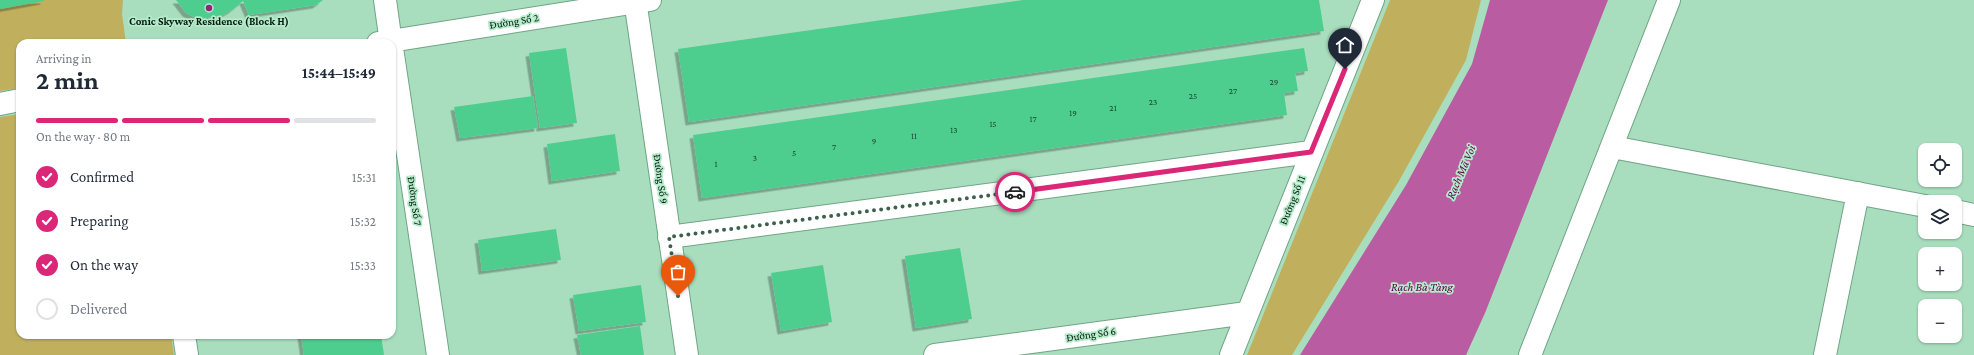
<!DOCTYPE html>
<html lang="en">
<head>
<meta charset="utf-8">
<style>
	body { margin:0; font-family:"Crimson Pro",serif; background:#f6f6f7; color:#1f2937; height:100vh; display:flex; flex-direction:column; font-size:15px; white-space:nowrap }
	* { box-sizing:border-box; margin:0 }
	p { font-size:13px; color:#747a83 }
	.icon { flex:none; width:22px; height:22px; fill:none; stroke:currentColor; stroke-width:2; stroke-linecap:round; stroke-linejoin:round }
	.map { position:relative; flex:1; overflow:hidden }
	.sheet { position:absolute; left:16px; top:39px; width:380px; height:300px; display:flex; flex-direction:column; background:#fff; border-radius:12px; box-shadow:0 1px 3px #0004 }
	.sheet>* { flex:none }
	.controls { position:absolute; left:1918px; top:143px; display:grid; gap:8px }
	.controls a { display:grid; place-items:center; width:44px; height:44px; border-radius:8px; background:#fff; box-shadow:0 1px 3px #0004; font-size:20px }
	.pin { position:absolute; display:grid; place-items:center; width:34px; height:34px; color:#fff; margin:-41px -17px; border-radius:50% 50% 50% 0; rotate:-45deg; box-shadow:0 0 4px #0007 }
	.pin .icon { rotate:45deg }
	.courier { position:absolute; display:grid; place-items:center; width:40px; height:40px; margin:-20px; border:3px solid #db2777; border-radius:50%; background:#fff; color:#222; box-shadow:0 1px 5px #0007 }
	.head em { font-style:normal; font-weight:700 }
	.head div { display:flex; flex-direction:column-reverse }
	.head { display:flex; align-items:center; justify-content:space-between; height:68px; padding:0 20px }
	h1 { font-size:26px; font-weight:700; line-height:30px }
	.bar { display:grid; grid-template-columns:repeat(4,1fr); gap:6px 4px; align-content:center; height:48px; padding:0 20px }
	.bar i { height:5px; border-radius:3px; background:#e0e1e3 }
	.bar .on { background:#db2777 }
	.bar p { grid-column:span 4 }
	ol { padding:0 20px; list-style:none }
	li { display:flex; align-items:center; gap:12px; height:44px }
	li p { margin-inline-start:auto }
	li .icon { padding:4px; border-radius:50%; background:#db2777; color:#fff; stroke-width:4 }
	li:last-child { color:#747a83 }
	li i { width:22px; height:22px; border:2px solid #e0e1e3; border-radius:50% }
	.map>svg:first-child { display:block }
	.green { fill:#c0b05e }
	.water { fill:#ba5ca2 }
	.building { fill:#4ece8e; filter:url(#shadow) }
	.lines { fill:none; stroke-linecap:round; stroke-linejoin:round }
	.minor-casing { stroke:#70a486; stroke-width:24 }
	.minor { stroke:#fff; stroke-width:22 }
	.done { stroke:#3f604d; stroke-width:4; stroke-dasharray:0 7.2 }
	.route { stroke:#db2777; stroke-width:5 }
	.poi-dot { fill:#95207d; stroke:#b5ebca; stroke-width:1.5 }
	.labels { text-anchor:middle; stroke-width:3.5; stroke-linejoin:round; paint-order:stroke }
	.number-label { font-size:9px; fill:#184830 }
	.poi-label { font-size:11px; font-weight:bold; fill:#061c10; stroke:#b5ebca }
	.street-label { font-size:11px; fill:#061c10; stroke:#b5ebca }
	.water-label { font-size:12px; font-style:italic; fill:#5d004c; stroke:#b5ebca }
</style>
</head>
<body>
<div class="map">
<svg width="1974" height="355" viewBox="0 0 1974 355">
	<defs>
		<filter id="shadow"><feDropShadow dx="-3.5" dy="3.5" stdDeviation="0" flood-color="#0004"/></filter>
	</defs>
	<rect width="100%" height="100%" fill="#a8debe"/>
	<!-- green -->
	<path class="green" d="M 0,0 L 123,0 L 122,14 L 126,43 L 20,43 L 20,88 L 0,91 Z
		M 1390,0 L 1481,0 L 1466,60 L 1399,181 L 1292,355 L 1247,355 Z
		M 20,114 L 20,335 L 171,335 L 174,355 L 0,355 L 0,117 Z"/>
	<!-- water -->
	<path class="water" d="M 1490,0 L 1608,0 L 1485,313 L 1466,355 L 1300,355 L 1406,185 L 1472,64 Z"/>
	<!-- building -->
	<path class="building" d="M 0,0 L 44,0 L 44,1 L 0,9 Z
		M 176,0 L 323,0 L 316,5 L 249,15 L 243,1 L 232,10 L 221,16 L 198,19 L 186,13 Z
		M 1023,0 L 1319,0 L 1324,31 L 689,122 L 678,49 Z
		M 566,48 L 577,123 L 540,128 L 529,53 Z
		M 1304,48 L 1308,71 L 1295,73 L 1298,91 L 1284,93 L 1287,115 L 702,198 L 693,135 Z
		M 533,96 L 538,128 L 460,138 L 454,107 Z
		M 615,134 L 620,171 L 552,181 L 547,144 Z
		M 556,229 L 561,260 L 482,271 L 478,240 Z
		M 960,248 L 972,319 L 916,328 L 905,256 Z
		M 823,265 L 832,322 L 781,331 L 771,273 Z
		M 641,285 L 646,322 L 579,331 L 573,295 Z
		M 640,326 L 644,355 L 581,355 L 577,335 Z
		M 301,335 L 381,335 L 384,355 L 304,355 Z"/>
	<g class="lines">
		<defs>
			<path id="minor" d="M 385,0 L 391,43
				M 635,0 L 687,355
				M 378,43 L 650,0
				M 392,48 L 438,355
				M 0,104 L 20,100
				M 1612,147 L 1925,206
				M 1955,211 L 1974,215
				M 669,237 L 1311,152
				M 184,335 L 187,355
				M 935,355 L 1247,313
				M 1231,355 L 1373,0
				M 1530,355 L 1669,0
				M 1825,355 L 1858,193"/>
		</defs>
		<!-- minor casing -->
		<use href="#minor" class="minor-casing"/>
		<!-- minor -->
		<use href="#minor" class="minor"/>
	</g>
	<g class="lines">
		<!-- done -->
		<path class="done" d="M 678,296 L 669,237 L 1015,192"/>
		<!-- route -->
		<path class="route" d="M 1015,192 L 1311,152 L 1345,69"/>
	</g>
	<!-- markers -->
	<circle class="poi-dot" cx="209" cy="8" r="4"/>
	<g class="labels">
		<!-- number labels -->
		<g class="number-label">
			<text x="1274" y="85">29</text>
			<text x="1233" y="94">27</text>
			<text x="1193" y="99">25</text>
			<text x="1153" y="105">23</text>
			<text x="1113" y="111">21</text>
			<text x="1073" y="116">19</text>
			<text x="1033" y="122">17</text>
			<text x="993" y="127">15</text>
			<text x="954" y="133">13</text>
			<text x="914" y="139">11</text>
			<text x="874" y="144">9</text>
			<text x="834" y="150">7</text>
			<text x="794" y="156">5</text>
			<text x="755" y="161">3</text>
			<text x="716" y="167">1</text>
		</g>
		<!-- poi labels -->
		<g class="poi-label">
			<text x="209" y="25">Conic Skyway Residence (Block H)</text>
		</g>
		<!-- street labels -->
		<g class="street-label">
			<text transform="translate(514 21) rotate(-9)" y="4">Đường Số 2</text>
			<text transform="translate(661 179) rotate(82)" y="4">Đường Số 9</text>
			<text transform="translate(1292 200) rotate(-68)" y="4">Đường Số 11</text>
			<text transform="translate(415 201) rotate(82)" y="4">Đường Số 7</text>
			<text transform="translate(1091 334) rotate(-8)" y="4">Đường Số 6</text>
		</g>
		<!-- water labels -->
		<g class="water-label">
			<text transform="translate(1461 172) rotate(-67)" y="4">Rạch Mã Voi</text>
			<text x="1422" y="291">Rạch Bà Tàng</text>
		</g>
	</g>
</svg>
<div class="controls">
<a><svg class="icon" aria-label="locate" viewBox="0 0 24 24"><circle cx="12" cy="12" r="6"/><path d="M12 2v4M12 18v4M2 12h4M18 12h4"/></svg></a>
<a><svg class="icon" aria-label="layers" viewBox="0 0 24 24"><path d="M12 4l9 5-9 5-9-5zM3 14l9 5 9-5"/></svg></a>
<a>+</a>
<a>−</a>
</div>
<div class="pin" style="left:678px;top:296px;background:#ea580c"><svg class="icon" aria-label="bag" viewBox="0 0 24 24"><path d="M5 8h14l-1 12H6zM9 8a3 3 0 0 1 6 0"/></svg></div>
<div class="pin" style="left:1345px;top:69px;background:#1f2937"><svg class="icon" aria-label="home" viewBox="0 0 24 24"><path d="M3 11l9-7 9 7M6 9v11h12V9"/></svg></div>
<div class="courier" style="left:1015px;top:192px"><svg class="icon" aria-label="car" viewBox="0 0 24 24"><path d="M5 17H2v-5l4-1 3-4h7l3 4 3 1v5h-3M9 17h6M6 11h13"/><circle cx="7" cy="17" r="2"/><circle cx="17" cy="17" r="2"/></svg></div>
<section class="sheet">
<div class="head"><div><h1>2 min</h1><p>Arriving in</p></div><em>15:44–15:49</em></div>
<div class="bar"><i class="on"></i><i class="on"></i><i class="on"></i><i></i><p>On the way · 80 m</p></div>
<ol>
<li><svg class="icon" aria-label="check" viewBox="0 0 24 24"><path d="M5 12l5 5 9-10"/></svg>Confirmed<p>15:31</p></li>
<li><svg class="icon" aria-label="check" viewBox="0 0 24 24"><path d="M5 12l5 5 9-10"/></svg>Preparing<p>15:32</p></li>
<li><svg class="icon" aria-label="check" viewBox="0 0 24 24"><path d="M5 12l5 5 9-10"/></svg>On the way<p>15:33</p></li>
<li><i></i>Delivered</li>
</ol>
</section>
</div>
</body>
</html>
